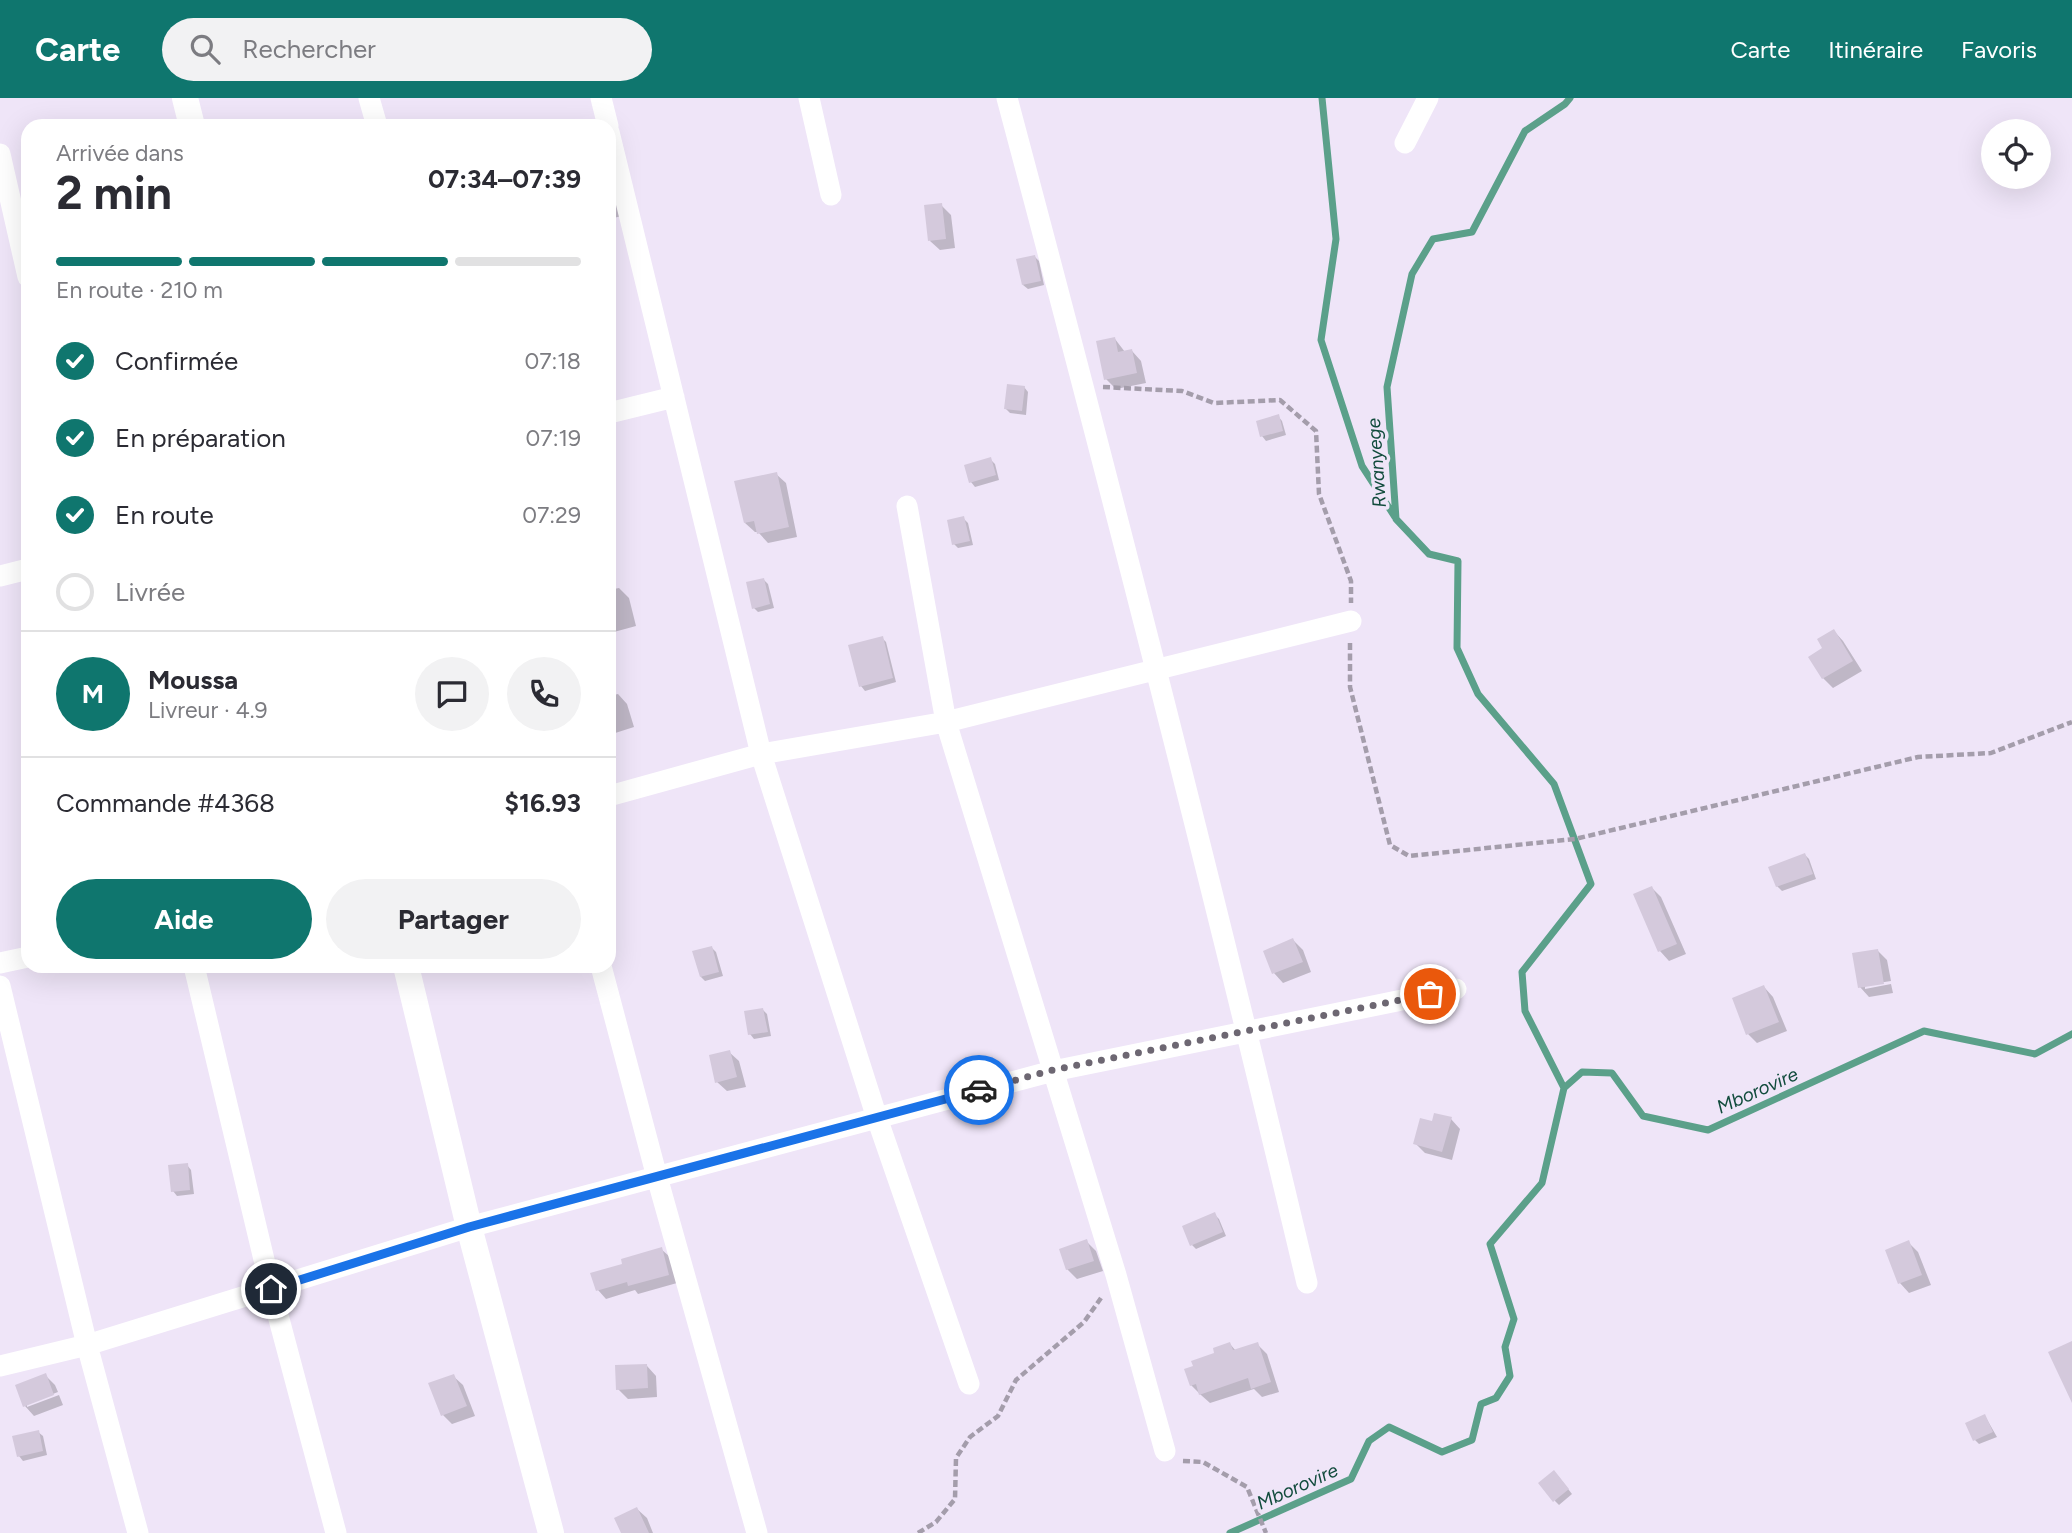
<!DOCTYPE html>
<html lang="fr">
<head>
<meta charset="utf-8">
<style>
	body { margin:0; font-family:Figtree,sans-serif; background:#f2f2f3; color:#2b2b33; height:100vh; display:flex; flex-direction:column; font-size:26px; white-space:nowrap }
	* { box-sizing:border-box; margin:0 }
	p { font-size:23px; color:#7c7c81 }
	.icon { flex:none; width:38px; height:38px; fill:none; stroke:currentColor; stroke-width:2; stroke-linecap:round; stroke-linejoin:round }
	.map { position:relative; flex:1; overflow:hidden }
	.sheet { position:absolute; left:21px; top:21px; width:595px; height:854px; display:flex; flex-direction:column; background:#fff; border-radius:21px; box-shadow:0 7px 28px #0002 }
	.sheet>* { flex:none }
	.tools { position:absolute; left:1981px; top:21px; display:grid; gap:14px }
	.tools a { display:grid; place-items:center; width:70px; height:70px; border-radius:50%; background:#fff; box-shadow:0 7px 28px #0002; font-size:35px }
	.pin { position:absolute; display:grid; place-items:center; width:60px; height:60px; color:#fff; margin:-30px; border:4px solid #fff; border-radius:50%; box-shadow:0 2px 7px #0007 }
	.courier { position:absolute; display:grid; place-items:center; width:70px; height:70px; margin:-35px; border:5px solid #1a73e8; border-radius:50%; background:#fff; color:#222; box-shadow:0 2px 9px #0007 }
	.head em { font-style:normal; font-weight:700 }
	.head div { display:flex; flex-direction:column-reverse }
	.head { display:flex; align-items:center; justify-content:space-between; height:119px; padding:0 35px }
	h1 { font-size:46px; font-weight:700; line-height:52px }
	.bar { display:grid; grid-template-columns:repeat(4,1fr); gap:10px 7px; align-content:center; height:84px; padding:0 35px }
	.bar i { height:9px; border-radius:5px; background:#e1e1e2 }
	.bar .current { background:#0f766e }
	.bar p { grid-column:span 4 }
	.line { display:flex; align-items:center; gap:18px; padding:0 35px; border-top:2px solid #e1e1e2 }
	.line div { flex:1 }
	.round { display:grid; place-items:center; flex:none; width:74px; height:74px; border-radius:37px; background:#f2f2f3 }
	ol { padding:0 35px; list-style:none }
	li { display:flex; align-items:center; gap:21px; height:77px }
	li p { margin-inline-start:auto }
	li .icon { padding:7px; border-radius:50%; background:#0f766e; color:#fff; stroke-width:4 }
	li:last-child { color:#7c7c81 }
	li i { width:38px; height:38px; border:4px solid #e1e1e2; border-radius:50% }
	.primary-button { display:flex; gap:14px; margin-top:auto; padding:14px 35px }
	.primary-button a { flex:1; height:80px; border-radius:42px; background:#0f766e; color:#fff; font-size:28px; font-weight:700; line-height:80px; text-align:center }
	.primary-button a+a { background:#f2f2f3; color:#2b2b33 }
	header { display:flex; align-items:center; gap:42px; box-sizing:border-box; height:98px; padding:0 35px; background:#0f766e; color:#fff }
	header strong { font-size:33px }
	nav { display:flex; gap:38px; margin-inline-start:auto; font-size:24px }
	.search { width:490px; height:63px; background:#f2f2f3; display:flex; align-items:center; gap:18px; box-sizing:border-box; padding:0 24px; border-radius:38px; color:#7c7c81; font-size:26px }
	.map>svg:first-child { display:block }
	.shadow { fill:#0003 }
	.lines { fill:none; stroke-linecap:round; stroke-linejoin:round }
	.stream { stroke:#5ba08a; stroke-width:7 }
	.building { fill:#d4c9dc }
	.path { stroke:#a49dab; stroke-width:4.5; stroke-dasharray:7 3.5; stroke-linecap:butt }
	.minor { stroke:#fff; stroke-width:21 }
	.tertiary { stroke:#fff; stroke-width:26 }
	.done { stroke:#6d6772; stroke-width:7; stroke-dasharray:0 12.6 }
	.route { stroke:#1a73e8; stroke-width:9 }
	.labels { text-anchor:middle; stroke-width:7; stroke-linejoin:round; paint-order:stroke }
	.water-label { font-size:19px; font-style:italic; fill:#114b3c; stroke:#efe5f8 }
</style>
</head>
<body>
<header>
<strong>Carte</strong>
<div class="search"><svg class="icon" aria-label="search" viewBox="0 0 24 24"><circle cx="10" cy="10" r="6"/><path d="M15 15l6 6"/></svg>Rechercher</div>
<nav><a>Carte</a><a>Itinéraire</a><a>Favoris</a></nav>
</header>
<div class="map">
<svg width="2072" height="1435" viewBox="0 0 2072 1435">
	<rect width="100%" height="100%" fill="#efe5f8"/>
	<!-- shadow -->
	<path class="shadow" d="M 609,91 L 618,100 L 622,118 L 609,121 Z
		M 941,107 L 951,117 L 955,150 L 940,152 L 930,143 Z
		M 1034,158 L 1039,163 L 1044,187 L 1028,191 L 1023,187 Z
		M 1115,241 L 1125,254 L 1132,253 L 1141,263 L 1146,285 L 1116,291 L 1106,281 Z
		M 1024,289 L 1028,294 L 1026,317 L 1010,315 L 1006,311 Z
		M 1278,318 L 1282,323 L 1286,337 L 1266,343 L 1262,338 Z
		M 990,361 L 995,366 L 999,382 L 975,389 L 971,384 Z
		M 776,376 L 786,385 L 797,439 L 768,445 L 758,434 L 755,434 L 745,425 Z
		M 963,420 L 968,425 L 973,447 L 958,450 L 954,446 Z
		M 763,481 L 768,486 L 774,510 L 758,514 L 754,510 Z
		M 619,490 L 629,500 L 636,528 L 614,534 L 609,529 L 609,492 Z
		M 1834,533 L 1843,543 L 1862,573 L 1833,590 L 1823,580 L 1825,550 Z
		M 882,540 L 886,544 L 896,584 L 865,593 L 861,588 Z
		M 618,596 L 627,606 L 634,629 L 609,637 L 609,598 Z
		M 1805,757 L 1809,761 L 1816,781 L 1782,793 L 1777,788 Z
		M 1652,790 L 1661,799 L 1686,856 L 1669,863 L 1660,853 Z
		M 1293,842 L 1303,852 L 1311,874 L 1283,885 L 1274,875 Z
		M 711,849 L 716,854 L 723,878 L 705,883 L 701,879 Z
		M 1877,852 L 1887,862 L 1891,883 L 1865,887 L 1865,891 L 1891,886 L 1893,895 L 1869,899 L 1860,889 Z
		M 1764,889 L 1773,899 L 1787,933 L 1757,945 L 1748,936 Z
		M 762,911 L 767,916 L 771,938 L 754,941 L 750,936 Z
		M 729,954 L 739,963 L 746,989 L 727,993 L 717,984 Z
		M 1451,1021 L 1460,1031 L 1452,1062 L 1425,1055 L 1415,1045 L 1433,1025 Z
		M 187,1067 L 191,1072 L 194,1096 L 177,1098 L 173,1093 Z
		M 1214,1116 L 1219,1121 L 1226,1138 L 1196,1151 L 1192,1147 Z
		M 1086,1143 L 1096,1153 L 1103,1173 L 1077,1181 L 1067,1171 Z
		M 1908,1144 L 1918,1154 L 1931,1187 L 1909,1195 L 1900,1185 L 1887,1153 Z
		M 661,1151 L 670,1159 L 677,1185 L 638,1196 L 635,1192 L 606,1201 L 598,1192 L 624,1167 Z
		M 1230,1246 L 1236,1253 L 1257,1246 L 1267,1256 L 1279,1294 L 1262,1299 L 1254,1291 L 1210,1305 L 1201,1297 L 1191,1287 L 1217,1256 Z
		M 647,1268 L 656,1278 L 657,1299 L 628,1301 L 618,1291 Z
		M 45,1277 L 55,1287 L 58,1294 L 27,1306 L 27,1309 L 59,1297 L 63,1307 L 34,1318 L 25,1308 Z
		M 453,1278 L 463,1287 L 475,1318 L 452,1326 L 443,1317 Z
		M 1985,1318 L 1997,1339 L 1979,1346 L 1975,1342 Z
		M 38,1334 L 43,1338 L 47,1357 L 23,1363 L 19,1358 Z
		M 1558,1378 L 1572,1396 L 1559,1407 L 1555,1403 Z
		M 637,1411 L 647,1420 L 653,1435 L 623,1435 Z"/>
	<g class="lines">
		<!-- stream -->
		<path class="stream" d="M 1322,0 L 1336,141 L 1321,242 L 1362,368 L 1395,419
			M 1564,990 L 1525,913 L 1522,874 L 1591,786 L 1554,686 L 1478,596 L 1457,550 L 1458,463 L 1429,456 L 1396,421 L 1387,289 L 1412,176 L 1433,141 L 1472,134 L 1525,33 L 1565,6 L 1570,0
			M 1230,1435 L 1351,1381 L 1369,1343 L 1389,1329 L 1442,1354 L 1472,1342 L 1481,1306 L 1496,1300 L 1510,1278 L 1505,1249 L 1514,1221 L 1490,1146 L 1542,1085 L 1564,990 L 1582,974 L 1612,975 L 1643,1018 L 1708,1032 L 1924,933 L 2035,956 L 2072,936"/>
	</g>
	<!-- building -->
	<path class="building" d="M 942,105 L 946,141 L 928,143 L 924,107 Z
		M 1035,157 L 1041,183 L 1022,187 L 1016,161 Z
		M 1115,239 L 1118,254 L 1132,251 L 1137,275 L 1104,282 L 1096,243 Z
		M 1007,286 L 1025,288 L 1022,313 L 1004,311 Z
		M 1279,316 L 1283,333 L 1260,339 L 1256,323 Z
		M 991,359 L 996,377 L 969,385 L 964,367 Z
		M 777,374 L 789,429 L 757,436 L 754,423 L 744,425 L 734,383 Z
		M 964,418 L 970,443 L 952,447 L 947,422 Z
		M 764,480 L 770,506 L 752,511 L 746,484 Z
		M 1834,531 L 1853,563 L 1822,581 L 1808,559 L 1822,550 L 1817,541 Z
		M 883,538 L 893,580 L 859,589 L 848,547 Z
		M 1805,755 L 1813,776 L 1776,789 L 1768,769 Z
		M 1652,788 L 1677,846 L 1658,854 L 1633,796 Z
		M 1293,840 L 1303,864 L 1272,876 L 1263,853 Z
		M 712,848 L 719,874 L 700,879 L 692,853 Z
		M 1878,851 L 1884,886 L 1858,890 L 1852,855 Z
		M 1764,887 L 1779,924 L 1746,937 L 1732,900 Z
		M 763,910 L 768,934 L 748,937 L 744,913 Z
		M 730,952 L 737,979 L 715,985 L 709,957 Z
		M 1434,1015 L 1452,1019 L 1442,1054 L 1413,1046 L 1420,1020 L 1432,1023 Z
		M 188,1065 L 190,1092 L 171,1094 L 168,1067 Z
		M 1215,1114 L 1223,1134 L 1190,1148 L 1182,1128 Z
		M 1087,1141 L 1094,1163 L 1066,1172 L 1059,1151 Z
		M 1909,1142 L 1922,1177 L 1898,1186 L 1885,1152 Z
		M 662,1149 L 669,1177 L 628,1188 L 627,1184 L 596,1193 L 590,1175 L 622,1166 L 621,1161 Z
		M 2072,1243 L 2072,1305 L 2048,1254 Z
		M 1230,1244 L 1233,1252 L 1258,1244 L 1271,1284 L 1251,1291 L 1248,1280 L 1199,1297 L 1196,1286 L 1190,1288 L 1184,1271 L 1193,1268 L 1191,1263 L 1214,1255 L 1213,1250 Z
		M 647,1266 L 648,1290 L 616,1292 L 615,1267 Z
		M 46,1275 L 54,1297 L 23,1309 L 15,1287 Z
		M 454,1276 L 467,1308 L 441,1318 L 428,1285 Z
		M 1985,1316 L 1993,1334 L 1973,1343 L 1965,1325 Z
		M 39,1332 L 43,1353 L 17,1359 L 12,1338 Z
		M 1554,1372 L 1569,1391 L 1553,1404 L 1538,1385 Z
		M 637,1409 L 649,1435 L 621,1435 L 614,1420 Z"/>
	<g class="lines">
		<!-- path -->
		<path class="path" d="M 1103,289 L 1182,293 L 1214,305 L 1280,302 L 1316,333 L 1319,396 L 1351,483 L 1351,505
			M 1350,545 L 1350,589 L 1390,747 L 1409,758 L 1575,741 L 1918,659 L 1991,655 L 2072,624
			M 1183,1363 L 1203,1364 L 1247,1389 L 1266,1435
			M 918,1435 L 936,1424 L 955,1401 L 956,1360 L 970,1339 L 998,1318 L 1016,1282 L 1084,1224 L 1101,1200"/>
		<!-- minor -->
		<path class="minor" d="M 369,0 L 377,28
			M 601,0 L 608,28
			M 809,0 L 831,97
			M 1007,0 C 1112,394 1213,789 1307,1185
			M 609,34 L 761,656 L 877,1020 L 969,1286
			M 1405,45 L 1428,0
			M 0,56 L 28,179
			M 609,315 L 674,299
			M 907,408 L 946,624 L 1116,1177 L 1165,1353
			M 0,478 L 28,471
			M 609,698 L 761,656 L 946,624 L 1351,523
			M 0,865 L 28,859
			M 194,868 L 271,1191 L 336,1435
			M 601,868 L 657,1079 L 757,1435
			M 0,888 L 87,1247 L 138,1435
			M 0,1268 L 87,1247 L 469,1129 L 1053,973 L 1456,891"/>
		<!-- tertiary -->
		<path class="tertiary" d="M 185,0 L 192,28
			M 406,868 L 469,1129 L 551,1435"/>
	</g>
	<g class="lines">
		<!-- done -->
		<path class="done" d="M 979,992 L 1053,972 L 1430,896"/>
		<!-- route -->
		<path class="route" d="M 271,1191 L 469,1129 L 979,992"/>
	</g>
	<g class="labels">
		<!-- water labels -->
		<g class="water-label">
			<text transform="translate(1376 365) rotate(-94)" y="7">Rwanyege</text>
			<text transform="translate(1757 992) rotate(-24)" y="7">Mborovire</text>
			<text transform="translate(1297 1388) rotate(-24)" y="7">Mborovire</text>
		</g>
	</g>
</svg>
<div class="tools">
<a><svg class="icon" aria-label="locate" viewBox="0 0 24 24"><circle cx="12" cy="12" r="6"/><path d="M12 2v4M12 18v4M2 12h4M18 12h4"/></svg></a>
</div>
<div class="pin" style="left:1430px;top:896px;background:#ea580c"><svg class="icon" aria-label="bag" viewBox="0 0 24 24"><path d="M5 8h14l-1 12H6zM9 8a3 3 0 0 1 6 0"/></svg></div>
<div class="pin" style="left:271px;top:1191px;background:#1f2937"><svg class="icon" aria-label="home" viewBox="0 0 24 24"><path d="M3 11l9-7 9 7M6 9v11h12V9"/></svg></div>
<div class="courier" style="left:979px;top:992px"><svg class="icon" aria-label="car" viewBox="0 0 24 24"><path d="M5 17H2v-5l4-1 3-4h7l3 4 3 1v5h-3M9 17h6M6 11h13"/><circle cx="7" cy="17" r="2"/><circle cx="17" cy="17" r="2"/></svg></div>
<section class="sheet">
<div class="head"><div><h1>2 min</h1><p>Arrivée dans</p></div><em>07:34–07:39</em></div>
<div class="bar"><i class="current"></i><i class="current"></i><i class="current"></i><i></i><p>En route · 210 m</p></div>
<ol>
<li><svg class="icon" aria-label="check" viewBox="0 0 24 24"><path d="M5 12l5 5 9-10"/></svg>Confirmée<p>07:18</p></li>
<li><svg class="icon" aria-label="check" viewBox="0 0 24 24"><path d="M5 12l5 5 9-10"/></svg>En préparation<p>07:19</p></li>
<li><svg class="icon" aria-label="check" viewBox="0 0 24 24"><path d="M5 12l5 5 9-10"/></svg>En route<p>07:29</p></li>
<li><i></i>Livrée</li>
</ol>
<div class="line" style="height:126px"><b class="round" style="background:#0f766e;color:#fff">M</b><div><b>Moussa</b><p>Livreur · 4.9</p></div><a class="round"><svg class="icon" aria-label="chat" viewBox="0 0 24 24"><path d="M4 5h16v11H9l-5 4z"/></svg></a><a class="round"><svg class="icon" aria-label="phone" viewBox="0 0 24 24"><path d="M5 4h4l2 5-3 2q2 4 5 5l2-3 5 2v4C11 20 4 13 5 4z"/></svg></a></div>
<div class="line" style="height:91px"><div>Commande #4368</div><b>$16.93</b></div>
<div class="primary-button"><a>Aide</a><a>Partager</a></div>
</section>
</div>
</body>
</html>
